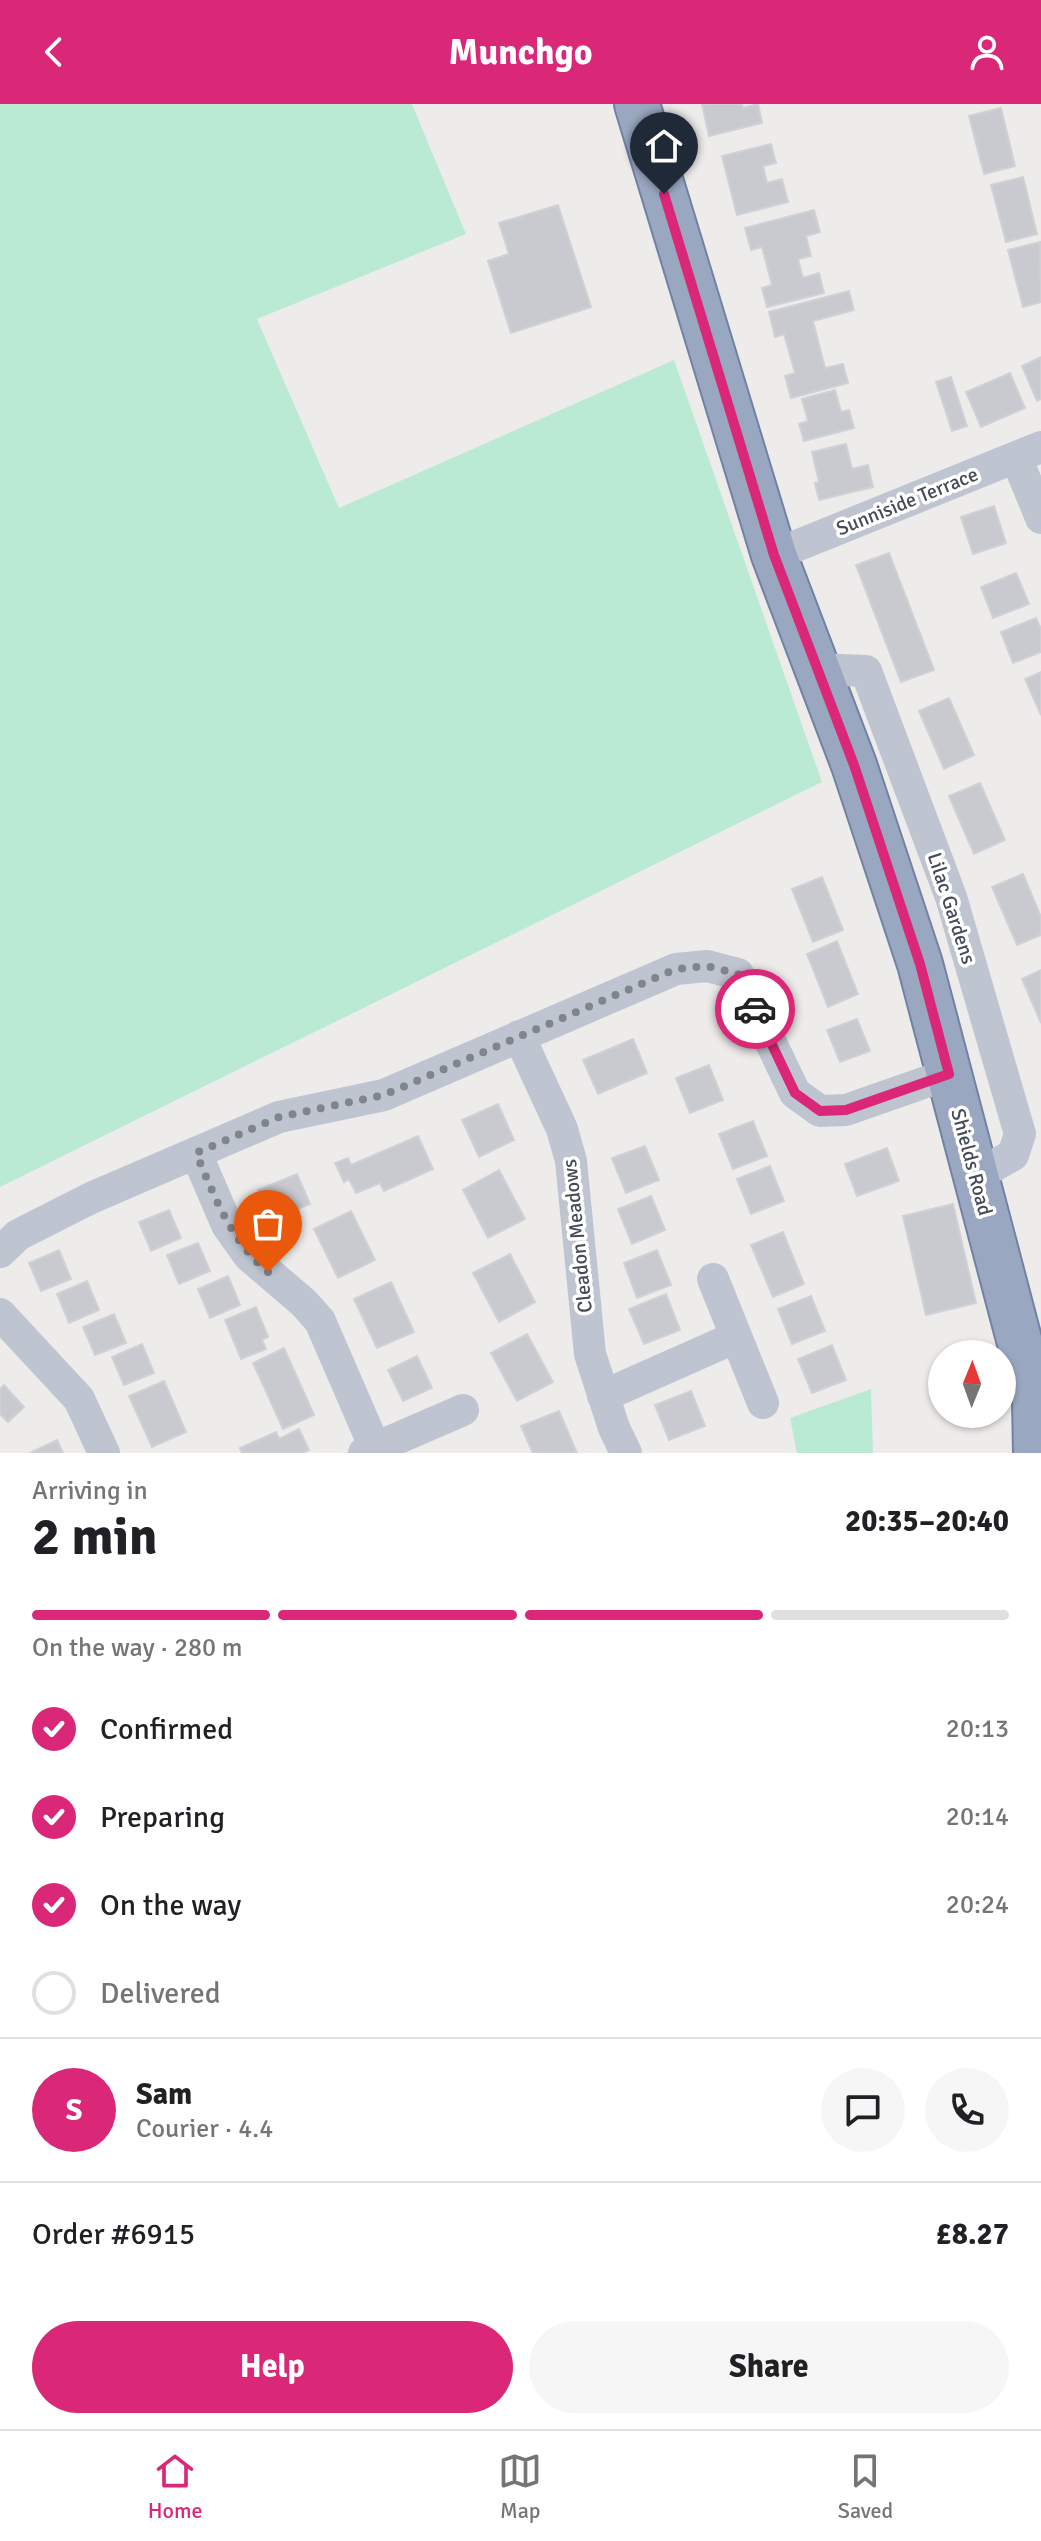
<!DOCTYPE html>
<html lang="en">
<head>
<meta charset="utf-8">
<style>
	body { margin:0; font-family:Signika,sans-serif; background:#f6f6f6; color:#202124; height:100vh; display:flex; flex-direction:column; font-size:30px; white-space:nowrap }
	* { box-sizing:border-box; margin:0 }
	p { font-size:26px; color:#757577 }
	.icon { flex:none; width:44px; height:44px; fill:none; stroke:currentColor; stroke-width:2; stroke-linecap:round; stroke-linejoin:round }
	.map { position:relative; height:1349px; overflow:hidden }
	.sheet { display:flex; flex-direction:column; background:#fff; flex:1 }
	.sheet>* { flex:none }
	.needle { width:52px; rotate:1deg }
	.tools { position:absolute; left:928px; top:1236px; display:grid; gap:16px }
	.tools a { display:grid; place-items:center; width:88px; height:88px; border-radius:50%; background:#fff; box-shadow:0 2px 6px #0004; font-size:40px }
	.pin { position:absolute; display:grid; place-items:center; width:68px; height:68px; color:#fff; margin:-82px -34px; border-radius:50% 50% 50% 0; rotate:-45deg; box-shadow:0 0 8px #0007 }
	.pin .icon { rotate:45deg }
	.courier { position:absolute; display:grid; place-items:center; width:80px; height:80px; margin:-40px; border:6px solid #db2777; border-radius:50%; background:#fff; color:#222; box-shadow:0 2px 10px #0007 }
	.headline em { font-style:normal; font-weight:700 }
	.headline div { display:flex; flex-direction:column-reverse }
	.headline { display:flex; align-items:center; justify-content:space-between; height:136px; padding:0 32px }
	h1 { font-size:52px; font-weight:700; line-height:60px }
	.bar { display:grid; grid-template-columns:repeat(4,1fr); gap:12px 8px; align-content:center; height:96px; padding:0 32px }
	.bar i { height:10px; border-radius:6px; background:#e0e0e0 }
	.bar .on { background:#db2777 }
	.bar p { grid-column:span 4 }
	.line { display:flex; align-items:center; gap:20px; padding:0 32px; border-top:2px solid #e0e0e0 }
	.line div { flex:1 }
	.round { display:grid; place-items:center; flex:none; width:84px; height:84px; border-radius:42px; background:#f6f6f6 }
	ol { padding:0 32px; list-style:none }
	li { display:flex; align-items:center; gap:24px; height:88px }
	li p { margin-inline-start:auto }
	li .icon { padding:8px; border-radius:50%; background:#db2777; color:#fff; stroke-width:4 }
	li:last-child { color:#757577 }
	li i { width:44px; height:44px; border:4px solid #e0e0e0; border-radius:50% }
	.cta { display:flex; gap:16px; margin-top:auto; padding:16px 32px }
	.cta a { flex:1; height:92px; border-radius:48px; background:#db2777; color:#fff; font-size:32px; font-weight:700; line-height:92px; text-align:center }
	.cta a+a { background:#f6f6f6; color:#202124 }
	header { display:flex; justify-content:space-between; align-items:center; height:104px; padding:0 32px; background:#db2777; color:#fff; font-size:36px; font-weight:700 }
	.dock { display:flex; justify-content:space-around; align-items:center; height:112px; border-top:2px solid #e0e0e0; background:#fff; font-size:22px; color:#757577 }
	.dock a { display:grid; justify-items:center; gap:4px }
	.dock .on { color:#db2777 }
	.map>svg:first-child { display:block }
	.green { fill:#bbead4 }
	.building { fill:#c9cad0; stroke:#d0d1d7; stroke-width:2 }
	.lines { fill:none; stroke-linecap:round; stroke-linejoin:round }
	.trunk-casing { stroke:#7182a3; stroke-width:48 }
	.minor { stroke:#bfc5d0; stroke-width:32 }
	.trunk { stroke:#99a7c0; stroke-width:44 }
	.done { stroke:#80848b; stroke-width:8; stroke-dasharray:0 14.4 }
	.route { stroke:#db2777; stroke-width:10 }
	.labels { text-anchor:middle; stroke-width:7; stroke-linejoin:round; paint-order:stroke }
	.street-label { font-size:20px; fill:#454c57; stroke:#fff }
</style>
</head>
<body>
<header><svg class="icon" aria-label="back" viewBox="0 0 24 24"><path d="M15 5l-7 7 7 7"/></svg>Munchgo<svg class="icon" aria-label="person" viewBox="0 0 24 24"><circle cx="12" cy="8" r="4"/><path d="M4 21q1-7 8-7t8 7"/></svg></header>
<div class="map">
<svg width="1041" height="1349" viewBox="0 0 1041 1349">
	<rect width="100%" height="100%" fill="#eeeceb"/>
	<!-- green -->
	<path class="green" d="M 0,0 L 412,0 L 466,130 L 257,215 L 339,404 L 674,256 L 822,678 L 0,1083 Z
		M 871,1285 L 873,1349 L 797,1349 L 790,1314 Z"/>
	<!-- building -->
	<path class="building" d="M 702,0 L 742,0 L 743,4 L 758,0 L 762,19 L 709,32 Z
		M 1001,4 L 1015,62 L 984,70 L 969,12 Z
		M 771,40 L 776,59 L 763,62 L 767,79 L 782,75 L 788,98 L 737,111 L 722,52 Z
		M 1023,73 L 1037,130 L 1006,138 L 991,81 Z
		M 558,101 L 591,203 L 511,229 L 488,157 L 509,150 L 499,119 Z
		M 814,106 L 820,128 L 806,132 L 811,152 L 798,155 L 803,174 L 819,169 L 824,189 L 767,203 L 762,184 L 772,181 L 762,143 L 751,146 L 745,124 Z
		M 1040,138 L 1041,198 L 1023,203 L 1008,146 Z
		M 849,187 L 854,206 L 813,217 L 825,264 L 843,260 L 848,279 L 791,294 L 785,272 L 795,269 L 784,230 L 775,233 L 769,208 Z
		M 1041,253 L 1041,295 L 1037,297 L 1022,262 Z
		M 1010,269 L 1025,304 L 981,323 L 966,288 Z
		M 951,273 L 967,322 L 952,327 L 936,278 Z
		M 835,286 L 841,308 L 849,306 L 854,324 L 804,337 L 799,320 L 808,317 L 802,295 Z
		M 846,340 L 852,365 L 868,361 L 873,383 L 819,396 L 815,379 L 819,378 L 812,348 Z
		M 994,402 L 1006,439 L 973,450 L 961,413 Z
		M 889,449 L 934,566 L 901,578 L 856,461 Z
		M 1016,469 L 1029,500 L 993,514 L 981,483 Z
		M 1036,514 L 1041,525 L 1041,548 L 1013,559 L 1001,528 Z
		M 1041,568 L 1041,611 L 1025,575 Z
		M 949,594 L 974,651 L 944,665 L 919,607 Z
		M 980,679 L 1005,736 L 974,750 L 949,692 Z
		M 1023,770 L 1041,813 L 1041,831 L 1017,841 L 992,783 Z
		M 822,773 L 843,826 L 813,838 L 792,785 Z
		M 837,837 L 858,890 L 828,903 L 807,850 Z
		M 1041,866 L 1041,919 L 1022,875 Z
		M 857,915 L 870,947 L 840,958 L 827,926 Z
		M 633,935 L 647,969 L 598,990 L 583,956 Z
		M 709,961 L 723,996 L 690,1009 L 676,974 Z
		M 498,1000 L 514,1036 L 479,1053 L 462,1016 Z
		M 753,1017 L 767,1052 L 733,1065 L 719,1030 Z
		M 418,1032 L 433,1065 L 384,1087 L 380,1079 L 356,1089 L 349,1075 L 344,1078 L 335,1059 L 348,1054 L 351,1061 Z
		M 645,1042 L 659,1076 L 626,1089 L 612,1054 Z
		M 887,1044 L 899,1077 L 857,1092 L 845,1060 Z
		M 770,1062 L 784,1097 L 751,1110 L 737,1075 Z
		M 499,1066 L 525,1115 L 488,1134 L 463,1086 Z
		M 297,1070 L 310,1100 L 271,1116 L 258,1086 Z
		M 651,1092 L 665,1126 L 632,1140 L 618,1105 Z
		M 953,1100 L 976,1199 L 926,1211 L 903,1112 Z
		M 169,1106 L 181,1134 L 151,1147 L 139,1118 Z
		M 351,1107 L 375,1156 L 338,1174 L 314,1125 Z
		M 783,1128 L 804,1180 L 773,1193 L 751,1141 Z
		M 198,1139 L 210,1167 L 179,1180 L 167,1151 Z
		M 59,1146 L 71,1175 L 41,1187 L 29,1159 Z
		M 657,1146 L 671,1181 L 637,1194 L 624,1159 Z
		M 510,1150 L 535,1198 L 499,1218 L 473,1169 Z
		M 228,1172 L 240,1201 L 210,1214 L 198,1185 Z
		M 87,1177 L 99,1206 L 69,1219 L 57,1190 Z
		M 391,1178 L 414,1228 L 377,1244 L 354,1195 Z
		M 666,1190 L 680,1226 L 644,1240 L 629,1205 Z
		M 811,1192 L 825,1227 L 792,1240 L 778,1205 Z
		M 256,1203 L 268,1233 L 262,1236 L 266,1245 L 241,1255 L 225,1216 Z
		M 114,1210 L 126,1239 L 95,1251 L 83,1223 Z
		M 527,1230 L 553,1278 L 517,1297 L 491,1249 Z
		M 142,1240 L 154,1269 L 124,1281 L 112,1253 Z
		M 832,1241 L 846,1276 L 812,1289 L 798,1255 Z
		M 284,1244 L 314,1311 L 283,1325 L 253,1259 Z
		M 417,1252 L 432,1284 L 403,1297 L 388,1266 Z
		M 164,1277 L 186,1328 L 152,1343 L 129,1292 Z
		M 4,1281 L 24,1303 L 8,1318 L 0,1310 L 0,1285 Z
		M 691,1287 L 705,1322 L 669,1336 L 655,1301 Z
		M 559,1307 L 577,1349 L 533,1349 L 521,1322 Z
		M 299,1325 L 309,1346 L 302,1349 L 242,1349 L 240,1344 L 276,1328 L 279,1335 Z
		M 57,1336 L 63,1349 L 30,1349 Z"/>
	<g class="lines">
		<defs>
			<path id="trunk" d="M 637,0 L 774,451 L 854,661 L 920,860 L 1035,1296 L 1041,1312
				M 1035,1296 L 1036,1349"/>
		</defs>
		<!-- trunk casing -->
		<use href="#trunk" class="trunk-casing"/>
		<!-- minor -->
		<path class="minor" d="M 1016,353 L 1041,414
			M 774,451 L 1041,343
			M 817,565 L 866,567 L 951,793 L 1020,1030 L 1013,1051 L 976,1072
			M 519,932 L 562,1025 L 571,1057 L 590,1250 L 614,1324 L 626,1349
			M 196,1049 L 227,1121 L 249,1152 L 304,1199 L 320,1217 L 375,1344
			M 0,1148 L 18,1131 L 91,1094 L 279,1013 L 384,991 L 676,865 L 707,862 L 738,870 L 795,989 L 820,1007 L 846,1006 L 949,970
			M 713,1175 L 763,1299
			M 0,1210 L 79,1295 L 104,1349
			M 603,1292 L 736,1233
			M 364,1349 L 463,1306"/>
		<!-- trunk -->
		<use href="#trunk" class="trunk"/>
	</g>
	<g class="lines">
		<!-- done -->
		<path class="done" d="M 268,1168 C 230,1136 215,1093 196,1049 L 279,1013 L 384,991 L 676,865 L 707,862 L 738,870 L 755,905"/>
		<!-- route -->
		<path class="route" d="M 664,90 L 774,451 L 854,661 L 920,860 L 949,970 L 846,1006 L 820,1007 L 795,989 L 755,905"/>
	</g>
	<g class="labels">
		<!-- street labels -->
		<g class="street-label">
			<text transform="translate(907 397) rotate(-22)" y="7">Sunniside Terrace</text>
			<text transform="translate(952 804) rotate(72)" y="7">Lilac Gardens</text>
			<text transform="translate(972 1058) rotate(75)" y="7">Shields Road</text>
			<text transform="translate(577 1132) rotate(-96)" y="7">Cleadon Meadows</text>
		</g>
	</g>
</svg>
<div class="tools">
<a><svg class="needle" viewBox="-14 -14 28 28"><path d="M0-13l5 13h-10z" fill="#e53935"/><path d="M0 13l5-13h-10z" fill="#757577"/></svg></a>
</div>
<div class="pin" style="left:268px;top:1168px;background:#ea580c"><svg class="icon" aria-label="bag" viewBox="0 0 24 24"><path d="M5 8h14l-1 12H6zM9 8a3 3 0 0 1 6 0"/></svg></div>
<div class="pin" style="left:664px;top:90px;background:#1f2937"><svg class="icon" aria-label="home" viewBox="0 0 24 24"><path d="M3 11l9-7 9 7M6 9v11h12V9"/></svg></div>
<div class="courier" style="left:755px;top:905px"><svg class="icon" aria-label="car" viewBox="0 0 24 24"><path d="M5 17H2v-5l4-1 3-4h7l3 4 3 1v5h-3M9 17h6M6 11h13"/><circle cx="7" cy="17" r="2"/><circle cx="17" cy="17" r="2"/></svg></div>
</div>
<section class="sheet">
<div class="headline"><div><h1>2 min</h1><p>Arriving in</p></div><em>20:35–20:40</em></div>
<div class="bar"><i class="on"></i><i class="on"></i><i class="on"></i><i></i><p>On the way · 280 m</p></div>
<ol>
<li><svg class="icon" aria-label="check" viewBox="0 0 24 24"><path d="M5 12l5 5 9-10"/></svg>Confirmed<p>20:13</p></li>
<li><svg class="icon" aria-label="check" viewBox="0 0 24 24"><path d="M5 12l5 5 9-10"/></svg>Preparing<p>20:14</p></li>
<li><svg class="icon" aria-label="check" viewBox="0 0 24 24"><path d="M5 12l5 5 9-10"/></svg>On the way<p>20:24</p></li>
<li><i></i>Delivered</li>
</ol>
<div class="line" style="height:144px"><b class="round" style="background:#db2777;color:#fff">S</b><div><b>Sam</b><p>Courier · 4.4</p></div><a class="round"><svg class="icon" aria-label="chat" viewBox="0 0 24 24"><path d="M4 5h16v11H9l-5 4z"/></svg></a><a class="round"><svg class="icon" aria-label="phone" viewBox="0 0 24 24"><path d="M5 4h4l2 5-3 2q2 4 5 5l2-3 5 2v4C11 20 4 13 5 4z"/></svg></a></div>
<div class="line" style="height:104px"><div>Order #6915</div><b>£8.27</b></div>
<div class="cta"><a>Help</a><a>Share</a></div>
</section>
<nav class="dock">
<a class="on"><svg class="icon" aria-label="home" viewBox="0 0 24 24"><path d="M3 11l9-7 9 7M6 9v11h12V9"/></svg>Home</a>
<a><svg class="icon" aria-label="map" viewBox="0 0 24 24"><path d="M3 6l6-2 6 2 6-2v14l-6 2-6-2-6 2zM9 4v14M15 6v14"/></svg>Map</a>
<a><svg class="icon" aria-label="saved" viewBox="0 0 24 24"><path d="M7 4h10v16l-5-4-5 4z"/></svg>Saved</a>
</nav>
</body>
</html>
